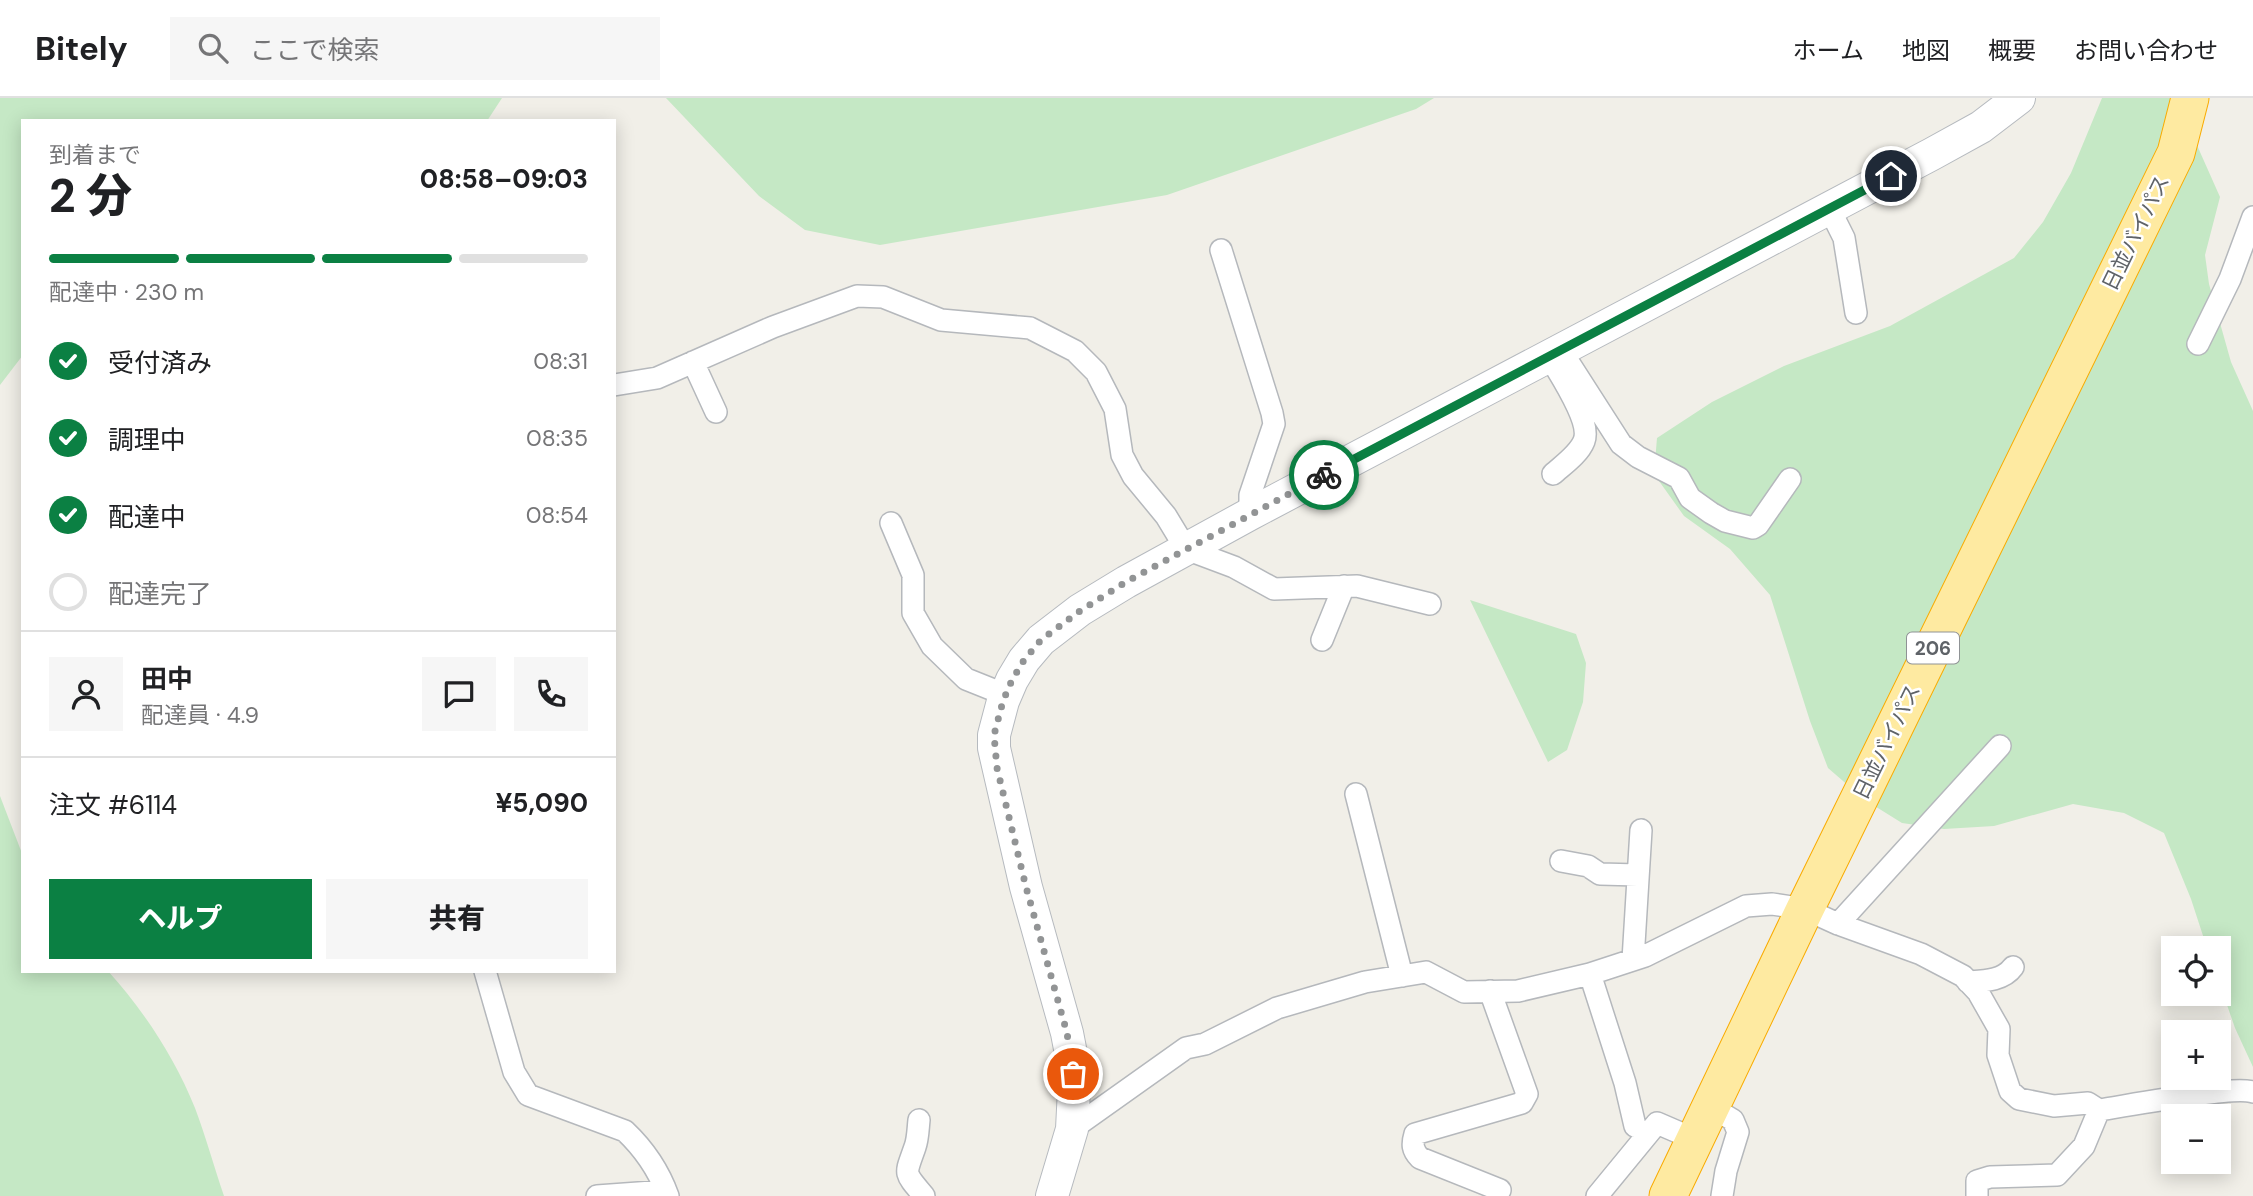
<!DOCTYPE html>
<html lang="ja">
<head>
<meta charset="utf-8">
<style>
	body { margin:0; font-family:"DM Sans","Noto Sans JP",sans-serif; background:#f6f6f6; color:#202124; height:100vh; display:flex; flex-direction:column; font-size:26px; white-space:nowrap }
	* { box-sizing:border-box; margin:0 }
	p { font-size:23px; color:#757577 }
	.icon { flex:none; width:38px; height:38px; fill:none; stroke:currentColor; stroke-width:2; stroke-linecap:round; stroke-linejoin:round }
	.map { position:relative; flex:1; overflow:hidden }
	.side { position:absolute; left:21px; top:21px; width:595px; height:854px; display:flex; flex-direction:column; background:#fff; border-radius:0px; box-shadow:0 4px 18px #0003 }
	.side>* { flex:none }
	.fabs { position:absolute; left:2161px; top:838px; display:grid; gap:14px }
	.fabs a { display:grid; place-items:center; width:70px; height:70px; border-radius:0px; background:#fff; box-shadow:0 4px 18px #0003; font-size:35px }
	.pin { position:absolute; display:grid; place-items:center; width:60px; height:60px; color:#fff; margin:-30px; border:4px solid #fff; border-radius:50%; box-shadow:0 2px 7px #0007 }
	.courier { position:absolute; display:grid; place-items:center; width:70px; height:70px; margin:-35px; border:5px solid #0b8043; border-radius:50%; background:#fff; color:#222; box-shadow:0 2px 9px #0007 }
	.summary em { font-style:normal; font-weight:800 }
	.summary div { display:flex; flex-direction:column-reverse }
	.summary { display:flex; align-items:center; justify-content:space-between; height:119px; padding:0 28px }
	h1 { font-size:46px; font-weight:800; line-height:52px }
	.bar { display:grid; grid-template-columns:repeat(4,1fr); gap:10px 7px; align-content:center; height:84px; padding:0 28px }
	.bar i { height:9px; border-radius:5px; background:#e0e0e0 }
	.bar .on { background:#0b8043 }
	.bar p { grid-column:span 4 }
	.line { display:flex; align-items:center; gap:18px; padding:0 28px; border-top:2px solid #e0e0e0 }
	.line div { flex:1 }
	.round { display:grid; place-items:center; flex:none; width:74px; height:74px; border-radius:0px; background:#f6f6f6 }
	ol { padding:0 28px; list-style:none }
	li { display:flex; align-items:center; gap:21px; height:77px }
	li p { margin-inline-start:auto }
	li .icon { padding:7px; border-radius:50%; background:#0b8043; color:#fff; stroke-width:4 }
	li:last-child { color:#757577 }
	li i { width:38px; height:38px; border:4px solid #e0e0e0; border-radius:50% }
	.action { display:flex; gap:14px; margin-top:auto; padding:14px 28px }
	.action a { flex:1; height:80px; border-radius:0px; background:#0b8043; color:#fff; font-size:28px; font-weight:800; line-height:80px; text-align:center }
	.action a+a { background:#f6f6f6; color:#202124 }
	header { display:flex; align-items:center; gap:42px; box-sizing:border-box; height:98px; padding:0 35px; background:#fff; border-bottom:2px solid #e0e0e0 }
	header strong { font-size:33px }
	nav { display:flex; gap:38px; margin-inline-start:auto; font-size:24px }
	.search { width:490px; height:63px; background:#f6f6f6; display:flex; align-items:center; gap:18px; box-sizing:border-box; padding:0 24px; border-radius:0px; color:#757577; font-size:26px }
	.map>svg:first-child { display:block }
	.green { fill:#c5e8c5 }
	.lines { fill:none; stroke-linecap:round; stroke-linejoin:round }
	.minor-casing { stroke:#b5b8bc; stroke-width:24 }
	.secondary-casing { stroke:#b6babf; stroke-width:34 }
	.trunk-casing { stroke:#f9ab00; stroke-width:39 }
	.minor { stroke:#fff; stroke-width:21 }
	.secondary { stroke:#fff; stroke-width:32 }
	.trunk { stroke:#feeaa1; stroke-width:37 }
	.done { stroke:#929495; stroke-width:7; stroke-dasharray:0 12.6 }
	.route { stroke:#0b8043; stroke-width:9 }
	.labels { text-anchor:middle; stroke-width:5; stroke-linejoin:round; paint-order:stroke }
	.shield { fill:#fff; stroke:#8f9295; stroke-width:2 }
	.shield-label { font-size:19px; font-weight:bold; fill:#5f6368 }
	.street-label { font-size:21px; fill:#5f6368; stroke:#fff }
</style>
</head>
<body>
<header>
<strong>Bitely</strong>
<div class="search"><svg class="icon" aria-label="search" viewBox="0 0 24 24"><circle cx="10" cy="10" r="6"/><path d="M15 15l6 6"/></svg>ここで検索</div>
<nav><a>ホーム</a><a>地図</a><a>概要</a><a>お問い合わせ</a></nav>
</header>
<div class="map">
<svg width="2253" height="1098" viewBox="0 0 2253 1098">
	<rect width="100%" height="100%" fill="#f1efe8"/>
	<!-- green -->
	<path class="green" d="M 0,0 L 502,0 L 487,23 L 23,23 L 23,257 L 0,287 Z
		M 666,0 L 1434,0 L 1416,11 L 1167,97 L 880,147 L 805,132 L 759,98 Z
		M 2102,0 L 2196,0 L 2196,45 L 2220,99 L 2205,157 L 2209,186 L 2231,264 L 2253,313 L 2253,969 L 2235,930 L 2219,884 L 2219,850 L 2207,850 L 2191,801 L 2164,735 L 2124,715 L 2073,706 L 1994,728 L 1944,731 L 1902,725 L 1865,702 L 1828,670 L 1810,623 L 1770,497 L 1730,451 L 1684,418 L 1654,376 L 1657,340 L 1712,304 L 1784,268 L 1890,228 L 2014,160 L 2043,124 L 2071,75 Z
		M 1470,502 L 1576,536 L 1586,565 L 1583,604 L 1567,652 L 1548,664 Z
		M 0,698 L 23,758 L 23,873 L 108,873 C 144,913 175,960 195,1010 C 206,1039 214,1069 224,1098 L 0,1098 Z"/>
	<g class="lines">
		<defs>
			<path id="minor" d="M 1829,110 L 1844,140 L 1856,215
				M 1221,152 L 1272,315 L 1274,326 L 1250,397 L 1250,416
				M 2198,246 L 2230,181 L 2253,119
				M 1560,251 L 1621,346 L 1638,359 L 1679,380 L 1690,400 L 1711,415 L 1725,423 L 1753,430 L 1758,427 L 1790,381
				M 1549,258 C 1559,276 1592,323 1584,343 C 1579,356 1563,367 1553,376
				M 693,264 L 716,314
				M 614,287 L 657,280 L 773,229 L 857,198 L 883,199 L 941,222 L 1030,230 L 1075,253 L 1096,274 L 1115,311 L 1122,357 L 1133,378 L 1166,418 L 1186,451 L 1234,469 L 1274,491 L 1357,488 L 1430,506
				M 891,425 L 913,477 L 913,515 L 932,548 L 966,581 L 1006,597
				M 1322,542 L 1344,488
				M 1356,696 L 1402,878
				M 1561,763 L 1588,768 L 1600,776 L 1638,777
				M 1838,826 L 2000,648
				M 1633,862 L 1641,732
				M 485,873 L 514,974 L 528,997 L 625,1033 C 644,1051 659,1073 668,1098
				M 1590,876 L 1625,985 L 1635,1028
				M 1968,884 C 1983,883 2003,883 2013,869
				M 1490,893 L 1527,996 L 1522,1005 L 1415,1036 C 1412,1046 1412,1052 1420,1060 L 1500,1092
				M 1711,1009 L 1733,1022 L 1738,1034 L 1726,1073 L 1722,1098
				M 2099,1012 C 2126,1008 2234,987 2253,994
				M 919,1022 C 918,1031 918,1041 915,1049 C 905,1078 903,1073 924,1098
				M 1072,1031 L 1186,950 L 1205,946 L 1277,910 L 1365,884 L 1426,874 L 1464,894 L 1518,893 L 1590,876 L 1645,858 L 1746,808 L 1772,806 L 1805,811 L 1838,826 L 1921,856 L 1963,878 L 1978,894 L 1999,931 L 1998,957 L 2010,993 L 2019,1001 L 2054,1008 L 2088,1005 L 2099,1012 L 2084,1048 L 2057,1077 L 1990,1079 L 1977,1083 L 1977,1098
				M 597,1098 L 666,1093
				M 1597,1098 L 1657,1025 L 1694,1041"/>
			<path id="secondary" d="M 1052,1098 L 1072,1031 L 1074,991 L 1072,961 L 1067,935 L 1026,789 L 994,650 L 994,637 L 1003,603 L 1012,582 L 1024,562 L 1041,542 L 1080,512 L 1126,484 L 1250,416 L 1932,56 L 1981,29 L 2019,0"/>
			<path id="trunk" d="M 1668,1098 L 1805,811 L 2176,55 L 2190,0"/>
		</defs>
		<!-- minor casing -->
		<use href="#minor" class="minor-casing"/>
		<!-- secondary casing -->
		<use href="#secondary" class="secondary-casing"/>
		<!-- trunk casing -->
		<use href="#trunk" class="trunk-casing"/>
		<!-- minor -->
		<use href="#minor" class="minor"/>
		<!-- secondary -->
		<use href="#secondary" class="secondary"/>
		<!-- trunk -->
		<use href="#trunk" class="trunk"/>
	</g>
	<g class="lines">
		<!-- done -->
		<path class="done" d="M 1073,976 L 1067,935 L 1026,789 L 997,670 L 994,637 L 1003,603 L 1012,582 L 1024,562 L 1041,542 L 1080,513 L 1126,484 L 1324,377"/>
		<!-- route -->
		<path class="route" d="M 1324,377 L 1891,78"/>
	</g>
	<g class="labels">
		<!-- shield labels -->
		<rect class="shield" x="1907" y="534.5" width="52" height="31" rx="5"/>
		<g class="shield-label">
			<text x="1933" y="557">206</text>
		</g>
		<!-- street labels -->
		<g class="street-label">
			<text transform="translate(2136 135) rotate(-64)" y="7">日並バイパス</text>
			<text transform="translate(1887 644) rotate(-64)" y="7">日並バイパス</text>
		</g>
	</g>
</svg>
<div class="fabs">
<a><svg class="icon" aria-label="locate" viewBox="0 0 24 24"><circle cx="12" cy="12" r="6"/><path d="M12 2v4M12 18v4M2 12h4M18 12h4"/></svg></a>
<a>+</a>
<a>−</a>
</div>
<div class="pin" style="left:1073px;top:976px;background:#ea580c"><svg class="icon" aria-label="bag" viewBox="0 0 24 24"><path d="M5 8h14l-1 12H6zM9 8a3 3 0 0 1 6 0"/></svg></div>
<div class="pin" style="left:1891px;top:78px;background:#1f2937"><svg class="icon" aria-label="home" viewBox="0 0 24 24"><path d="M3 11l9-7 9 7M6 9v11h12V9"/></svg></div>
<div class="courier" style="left:1324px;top:377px"><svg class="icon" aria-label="bike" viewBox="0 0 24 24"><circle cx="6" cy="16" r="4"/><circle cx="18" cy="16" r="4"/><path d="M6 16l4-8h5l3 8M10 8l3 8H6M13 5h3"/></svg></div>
<section class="side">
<div class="summary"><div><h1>2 分</h1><p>到着まで</p></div><em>08:58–09:03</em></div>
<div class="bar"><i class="on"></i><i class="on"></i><i class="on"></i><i></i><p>配達中 · 230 m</p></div>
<ol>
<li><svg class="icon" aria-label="check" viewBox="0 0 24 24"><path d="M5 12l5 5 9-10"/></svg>受付済み<p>08:31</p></li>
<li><svg class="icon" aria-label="check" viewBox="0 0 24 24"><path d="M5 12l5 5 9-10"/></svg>調理中<p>08:35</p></li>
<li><svg class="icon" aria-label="check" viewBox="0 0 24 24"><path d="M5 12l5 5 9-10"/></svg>配達中<p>08:54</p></li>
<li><i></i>配達完了</li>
</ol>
<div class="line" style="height:126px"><a class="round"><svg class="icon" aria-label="person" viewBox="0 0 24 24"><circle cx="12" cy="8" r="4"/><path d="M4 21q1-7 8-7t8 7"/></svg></a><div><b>田中</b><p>配達員 · 4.9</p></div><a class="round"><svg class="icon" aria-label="chat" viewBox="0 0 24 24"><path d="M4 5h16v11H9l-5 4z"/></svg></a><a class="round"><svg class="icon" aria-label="phone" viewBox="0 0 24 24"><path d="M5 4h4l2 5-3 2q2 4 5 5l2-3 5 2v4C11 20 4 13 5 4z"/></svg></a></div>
<div class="line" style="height:91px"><div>注文 #6114</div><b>¥5,090</b></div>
<div class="action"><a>ヘルプ</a><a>共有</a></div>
</section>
</div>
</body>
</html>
